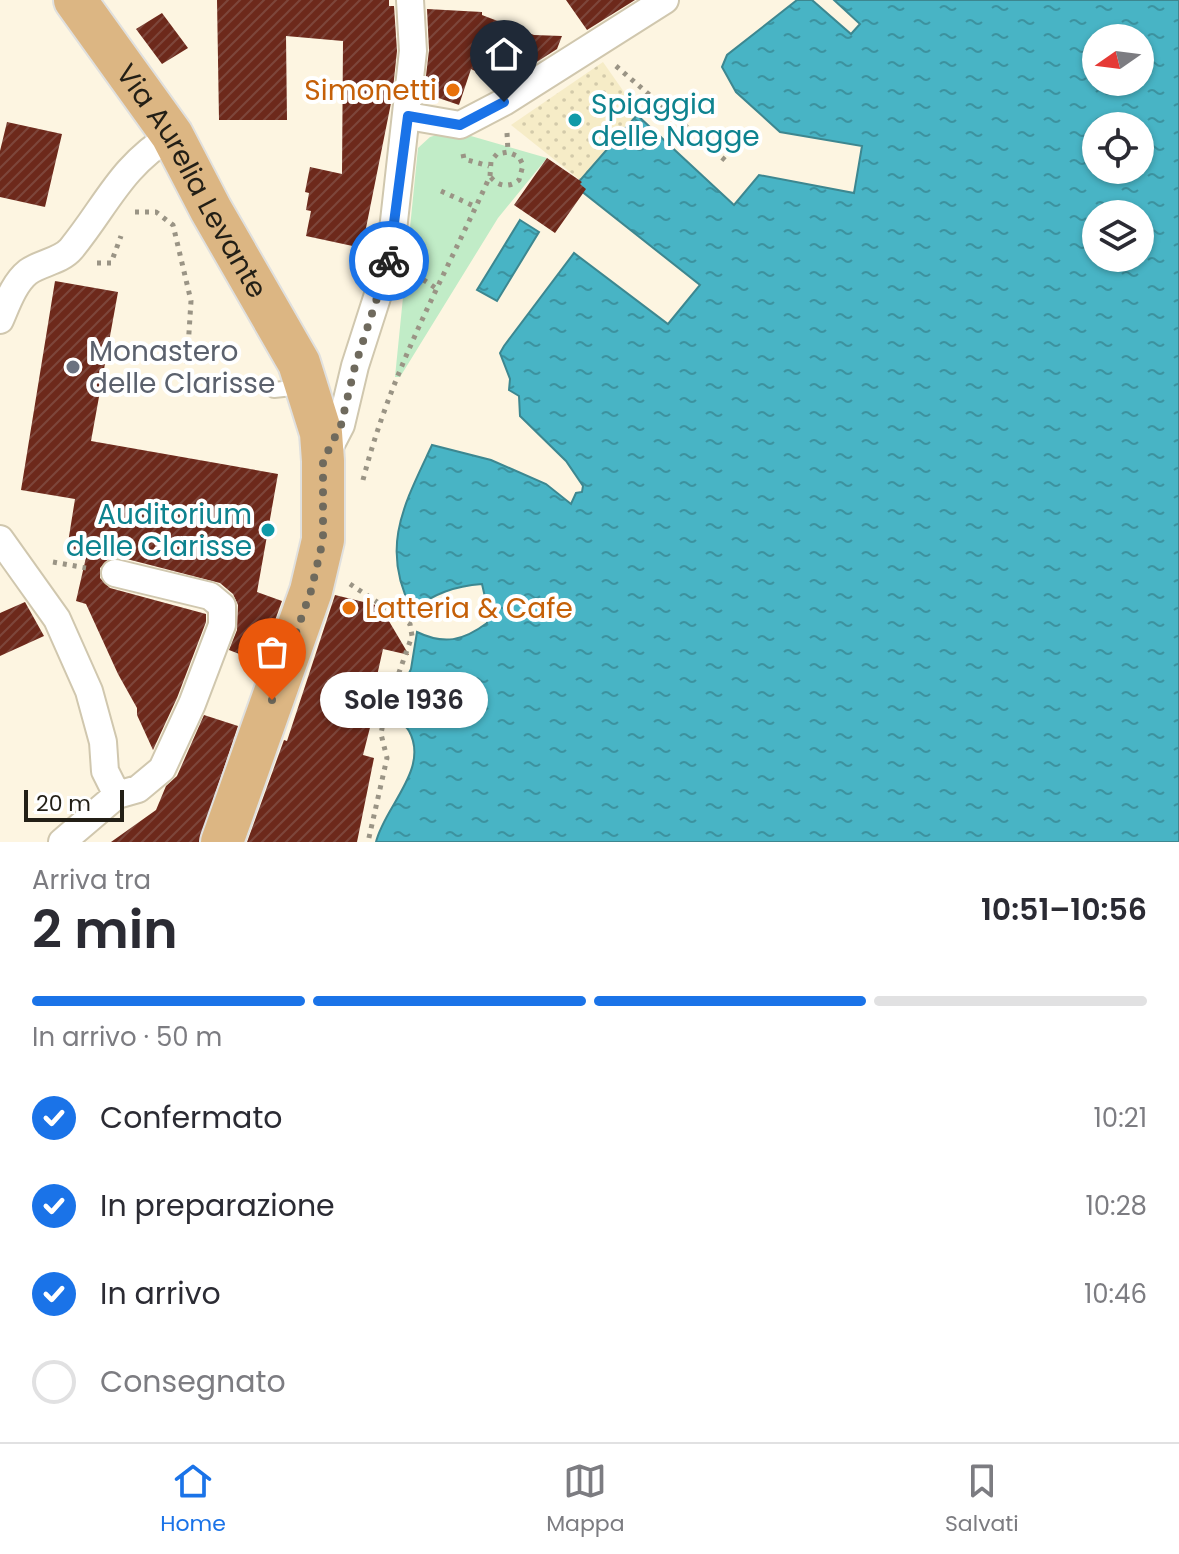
<!DOCTYPE html>
<html lang="it">
<head>
<meta charset="utf-8">
<style>
	body { margin:0; font-family:Poppins,sans-serif; background:#f7f7f7; color:#2b2b33; height:100vh; display:flex; flex-direction:column; font-size:30px; white-space:nowrap }
	* { box-sizing:border-box; margin:0 }
	p { font-size:26px; color:#7c7c81 }
	.icon { flex:none; width:44px; height:44px; fill:none; stroke:currentColor; stroke-width:2; stroke-linecap:round; stroke-linejoin:round }
	.map { position:relative; height:842px; overflow:hidden }
	.details { display:flex; flex-direction:column; background:#fff; flex:1 }
	.details>* { flex:none }
	.needle { width:52px; rotate:256deg }
	.buttons { position:absolute; left:1082px; top:24px; display:grid; gap:16px }
	.buttons a { display:grid; place-items:center; width:72px; height:72px; border-radius:50%; background:#fff; box-shadow:0 2px 6px #0004; font-size:40px }
	.scale { position:absolute; left:24px; bottom:20px; width:100px; box-sizing:border-box; padding-left:8px; border:4px solid #231f16; border-top:0; font-size:22px; line-height:28px; white-space:nowrap; color:#231f16; -webkit-text-stroke:6px #fff; paint-order:stroke }
	.pin { position:absolute; display:grid; place-items:center; width:68px; height:68px; color:#fff; margin:-82px -34px; border-radius:50% 50% 50% 0; rotate:-45deg; box-shadow:0 0 8px #0007 }
	.pin .icon { rotate:45deg }
	.courier { position:absolute; display:grid; place-items:center; width:80px; height:80px; margin:-40px; border:6px solid #1a73e8; border-radius:50%; background:#fff; color:#222; box-shadow:0 2px 10px #0007 }
	.bubble { position:absolute; height:56px; border-radius:28px; background:#fff; box-shadow:0 2px 6px #0004; font-size:26px; font-weight:600; line-height:56px; text-align:center }
	.head em { font-style:normal; font-weight:600 }
	.head div { display:flex; flex-direction:column-reverse }
	.head { display:flex; align-items:center; justify-content:space-between; height:136px; padding:0 32px }
	h1 { font-size:52px; font-weight:600; line-height:60px }
	.bar { display:grid; grid-template-columns:repeat(4,1fr); gap:12px 8px; align-content:center; height:96px; padding:0 32px }
	.bar i { height:10px; border-radius:6px; background:#e1e1e2 }
	.bar .selected { background:#1a73e8 }
	.bar p { grid-column:span 4 }
	ol { padding:0 32px; list-style:none }
	li { display:flex; align-items:center; gap:24px; height:88px }
	li p { margin-inline-start:auto }
	li .icon { padding:8px; border-radius:50%; background:#1a73e8; color:#fff; stroke-width:4 }
	li:last-child { color:#7c7c81 }
	li i { width:44px; height:44px; border:4px solid #e1e1e2; border-radius:50% }
	.tabs { display:flex; justify-content:space-around; align-items:center; height:112px; border-top:2px solid #e1e1e2; background:#fff; font-size:22px; color:#7c7c81 }
	.tabs a { display:grid; justify-items:center; gap:4px }
	.tabs .selected { color:#1a73e8 }
	.map>svg:first-child { display:block }
	.sand { fill:url(#sand-dots) }
	.garden { fill:#c1ecc7 }
	.water { fill:url(#water-ripples); stroke:#3d8790; stroke-width:2; fill-rule:evenodd }
	.building { fill:url(#building-hatch) }
	.lines { fill:none; stroke-linecap:round; stroke-linejoin:round }
	.service-casing { stroke:#d0c7ae; stroke-width:18 }
	.minor-casing { stroke:#d0c7ae; stroke-width:30 }
	.primary-casing { stroke:#e0e0de; stroke-width:46 }
	.path { stroke:#9a9485; stroke-width:5; stroke-dasharray:4 6; stroke-linecap:butt }
	.service { stroke:#fff; stroke-width:14 }
	.minor { stroke:#fff; stroke-width:26 }
	.primary { stroke:#dcb683; stroke-width:42 }
	.done { stroke:#6f6a5d; stroke-width:8; stroke-dasharray:0 14.4 }
	.route { stroke:#1a73e8; stroke-width:10 }
	.food-dot { fill:#e8710a; stroke:#fff; stroke-width:3 }
	.culture-dot { fill:#0f9aa8; stroke:#fff; stroke-width:3 }
	.worship-dot { fill:#6b7280; stroke:#fff; stroke-width:3 }
	.labels { text-anchor:middle; stroke-width:8; stroke-linejoin:round; paint-order:stroke }
	.food-label { font-size:28px; fill:#c56008; stroke:#fff; text-anchor:end }
	.culture-label { font-size:28px; fill:#0d838f; stroke:#fff; text-anchor:start }
	.street-label { font-size:28px; fill:#231f16; stroke:#fff }
	.worship-label { font-size:28px; fill:#5b616d; stroke:#fff; text-anchor:start }
</style>
</head>
<body>
<div class="map">
<svg width="1179" height="842" viewBox="0 0 1179 842">
	<defs>
		<pattern id="sand-dots" width="8" height="8" patternUnits="userSpaceOnUse" patternTransform="scale(2)"><rect width="8" height="8" fill="#f6ecc7"/><path d="M2 2h.1M6 6h.1" fill="none" stroke="#d3caaa" stroke-width="1.8" stroke-linecap="round"/></pattern>
		<pattern id="water-ripples" width="26" height="14" patternUnits="userSpaceOnUse" patternTransform="scale(2)"><rect width="26" height="14" fill="#48b4c5"/><path d="M2 4q2-2 4 0t4 0M15 11q2-2 4 0t4 0" fill="none" stroke="#3c929f"/></pattern>
		<pattern id="building-hatch" width="6" height="6" patternUnits="userSpaceOnUse" patternTransform="scale(2)"><rect width="6" height="6" fill="#6d291b"/><path d="M-1 1l2-2M0 6l6-6M5 7l2-2" fill="none" stroke="#7d463b"/></pattern>
	</defs>
	<rect width="100%" height="100%" fill="#fdf5e1"/>
	<!-- sand -->
	<path class="sand" d="M 603,62 L 624,92 L 637,115 L 580,180 L 511,125 Z"/>
	<!-- garden -->
	<path class="garden" d="M 443,133 L 464,134 L 547,158 L 498,218 L 400,377 L 395,377 L 418,148 L 430,137 Z"/>
	<!-- water -->
	<path class="water" d="M 797,0 L 812,0 L 851,34 L 860,24 L 834,0 L 1179,0 L 1179,842 L 376,842 C 384,807 430,769 409,731 C 406,725 395,719 389,715 L 411,669 L 417,632 C 444,645 463,641 487,623 L 487,606 L 482,584 C 454,586 434,594 412,610 C 379,547 405,503 432,445 L 491,460 L 546,484 L 571,504 L 576,493 L 582,492 L 583,486 L 566,461 L 520,416 L 519,396 L 509,390 L 510,379 L 500,353 L 504,346 L 574,253 L 668,324 L 700,285 L 575,186 L 637,115 L 734,205 L 759,175 L 854,193 L 862,146 L 780,132 L 736,92 L 722,67 L 727,55 ZM 1096,38 L 1140,38 L 1140,82 L 1096,82 ZM 1096,126 L 1140,126 L 1140,170 L 1096,170 ZM 1096,214 L 1140,214 L 1140,258 L 1096,258 Z
		M 520,220 L 539,232 L 497,301 L 477,290 Z"/>
	<!-- building -->
	<path class="building" d="M 217,0 L 389,0 L 389,6 L 394,6 L 397,51 L 392,98 L 362,248 L 306,236 L 311,211 L 306,210 L 309,193 L 305,192 L 310,167 L 342,174 L 343,41 L 286,36 L 287,120 L 219,120 Z
		M 566,0 L 635,0 L 587,30 Z
		M 427,9 L 482,12 L 482,15 L 534,35 L 562,36 L 557,49 L 502,84 L 471,69 L 459,105 L 424,93 L 429,50 Z
		M 162,13 L 188,48 L 162,64 L 136,29 Z
		M 7,122 L 62,134 L 45,207 L 0,197 L 0,151 Z
		M 547,158 L 582,182 L 580,184 L 586,189 L 555,233 L 514,205 Z
		M 55,281 L 118,292 L 91,441 L 278,474 L 257,592 L 282,601 L 260,662 L 229,650 L 237,630 L 238,605 L 233,594 L 220,583 L 119,557 L 110,558 L 100,568 L 100,578 L 110,588 L 206,614 L 206,622 L 177,698 L 153,750 L 137,715 L 137,708 L 118,674 L 86,604 L 76,601 L 87,553 L 67,549 L 75,499 L 21,490 Z
		M 335,595 L 380,606 L 409,655 L 383,649 L 370,707 L 375,708 L 363,755 L 374,758 L 357,842 L 247,842 L 284,740 L 287,741 Z
		M 25,602 L 44,636 L 0,656 L 0,613 Z
		M 204,715 L 238,726 L 199,842 L 111,842 L 156,810 L 166,786 L 177,776 Z"/>
	<g class="lines">
		<defs>
			<path id="service" d="M 274,390 L 302,387"/>
			<path id="minor" d="M 408,116 L 460,125 L 504,102 L 665,0
				M 0,320 C 7,304 14,283 28,272 C 40,263 61,261 71,249 C 107,205 120,167 172,135
				M 326,454 L 341,425 L 355,366 L 390,257 L 413,51 L 410,0
				M 0,539 L 57,619 L 89,691 L 103,742 L 105,771 L 117,795 L 62,842
				M 115,573 L 210,596 L 222,606 L 222,625 L 192,704 L 162,769 L 138,789 L 117,795"/>
			<g id="primary">
				<path id="s1" d="M 75,0 L 172,135 L 211,210 L 299,363 L 321,433 L 323,461 L 323,540 L 311,591 L 222,842"/>
			</g>
		</defs>
		<!-- service casing -->
		<use href="#service" class="service-casing"/>
		<!-- minor casing -->
		<use href="#minor" class="minor-casing"/>
		<!-- primary casing -->
		<use href="#primary" class="primary-casing"/>
		<!-- path -->
		<path class="path" d="M 616,66 L 726,161
			M 507,133 L 508,152
			M 463,154 L 464,159 L 489,166
			M 441,191 L 476,207
			M 135,212 L 156,212 L 173,225 L 191,301 L 187,364
			M 97,263 L 111,263 L 121,236
			M 415,274 L 437,289
			M 363,480 C 391,370 444,278 490,176 L 491,161 L 497,154 L 508,152 L 519,157 L 523,165 L 519,180 C 509,188 498,187 490,176
			M 53,562 L 86,568
			M 350,584 L 410,624 L 412,636 L 385,712 L 381,734 L 387,758 L 368,842"/>
		<!-- service -->
		<use href="#service" class="service"/>
		<!-- minor -->
		<use href="#minor" class="minor"/>
		<!-- primary -->
		<use href="#primary" class="primary"/>
	</g>
	<g class="lines">
		<!-- done -->
		<path class="done" d="M 272,700 L 311,591 L 323,540 L 323,461 L 341,425 L 355,366 L 389,261"/>
		<!-- route -->
		<path class="route" d="M 389,261 L 408,116 L 460,125 L 504,102"/>
	</g>
	<!-- markers -->
	<g class="food-dot">
		<circle cx="453" cy="90" r="8"/>
		<circle cx="349" cy="608" r="8"/>
	</g>
	<g class="culture-dot">
		<circle cx="575" cy="120" r="8"/>
		<circle cx="268" cy="530" r="8"/>
	</g>
	<circle class="worship-dot" cx="73" cy="367" r="8"/>
	<g class="labels">
		<!-- food labels -->
		<g class="food-label">
			<text x="437" y="100">Simonetti</text>
			<text x="365" y="618" text-anchor="start">Latteria &amp; Cafe</text>
		</g>
		<!-- culture labels -->
		<g class="culture-label">
			<text x="591" y="114">Spiaggia<tspan x="591" dy="32">delle Nagge</tspan></text>
			<text x="252" y="524" text-anchor="end">Auditorium<tspan x="252" dy="32">delle Clarisse</tspan></text>
		</g>
		<!-- street labels -->
		<g class="street-label">
			<text dy="10" stroke="none"><textPath href="#s1" startOffset="216">Via Aurelia Levante</textPath></text>
		</g>
		<!-- worship labels -->
		<g class="worship-label">
			<text x="89" y="361">Monastero<tspan x="89" dy="32">delle Clarisse</tspan></text>
		</g>
	</g>
</svg>
<div class="buttons">
<a><svg class="needle" viewBox="-14 -14 28 28"><path d="M0-13l5 13h-10z" fill="#e53935"/><path d="M0 13l5-13h-10z" fill="#7c7c81"/></svg></a>
<a><svg class="icon" aria-label="locate" viewBox="0 0 24 24"><circle cx="12" cy="12" r="6"/><path d="M12 2v4M12 18v4M2 12h4M18 12h4"/></svg></a>
<a><svg class="icon" aria-label="layers" viewBox="0 0 24 24"><path d="M12 4l9 5-9 5-9-5zM3 14l9 5 9-5"/></svg></a>
</div>
<div class="scale">20 m</div>
<div class="pin" style="left:272px;top:700px;background:#ea580c"><svg class="icon" aria-label="bag" viewBox="0 0 24 24"><path d="M5 8h14l-1 12H6zM9 8a3 3 0 0 1 6 0"/></svg></div>
<div class="pin" style="left:504px;top:102px;background:#1f2937"><svg class="icon" aria-label="home" viewBox="0 0 24 24"><path d="M3 11l9-7 9 7M6 9v11h12V9"/></svg></div>
<div class="courier" style="left:389px;top:261px"><svg class="icon" aria-label="bike" viewBox="0 0 24 24"><circle cx="6" cy="16" r="4"/><circle cx="18" cy="16" r="4"/><path d="M6 16l4-8h5l3 8M10 8l3 8H6M13 5h3"/></svg></div>
<div class="bubble" style="left:320px;top:672px;width:168px">Sole 1936</div>
</div>
<section class="details">
<div class="head"><div><h1>2 min</h1><p>Arriva tra</p></div><em>10:51–10:56</em></div>
<div class="bar"><i class="selected"></i><i class="selected"></i><i class="selected"></i><i></i><p>In arrivo · 50 m</p></div>
<ol>
<li><svg class="icon" aria-label="check" viewBox="0 0 24 24"><path d="M5 12l5 5 9-10"/></svg>Confermato<p>10:21</p></li>
<li><svg class="icon" aria-label="check" viewBox="0 0 24 24"><path d="M5 12l5 5 9-10"/></svg>In preparazione<p>10:28</p></li>
<li><svg class="icon" aria-label="check" viewBox="0 0 24 24"><path d="M5 12l5 5 9-10"/></svg>In arrivo<p>10:46</p></li>
<li><i></i>Consegnato</li>
</ol>
</section>
<nav class="tabs">
<a class="selected"><svg class="icon" aria-label="home" viewBox="0 0 24 24"><path d="M3 11l9-7 9 7M6 9v11h12V9"/></svg>Home</a>
<a><svg class="icon" aria-label="map" viewBox="0 0 24 24"><path d="M3 6l6-2 6 2 6-2v14l-6 2-6-2-6 2zM9 4v14M15 6v14"/></svg>Mappa</a>
<a><svg class="icon" aria-label="saved" viewBox="0 0 24 24"><path d="M7 4h10v16l-5-4-5 4z"/></svg>Salvati</a>
</nav>
</body>
</html>
